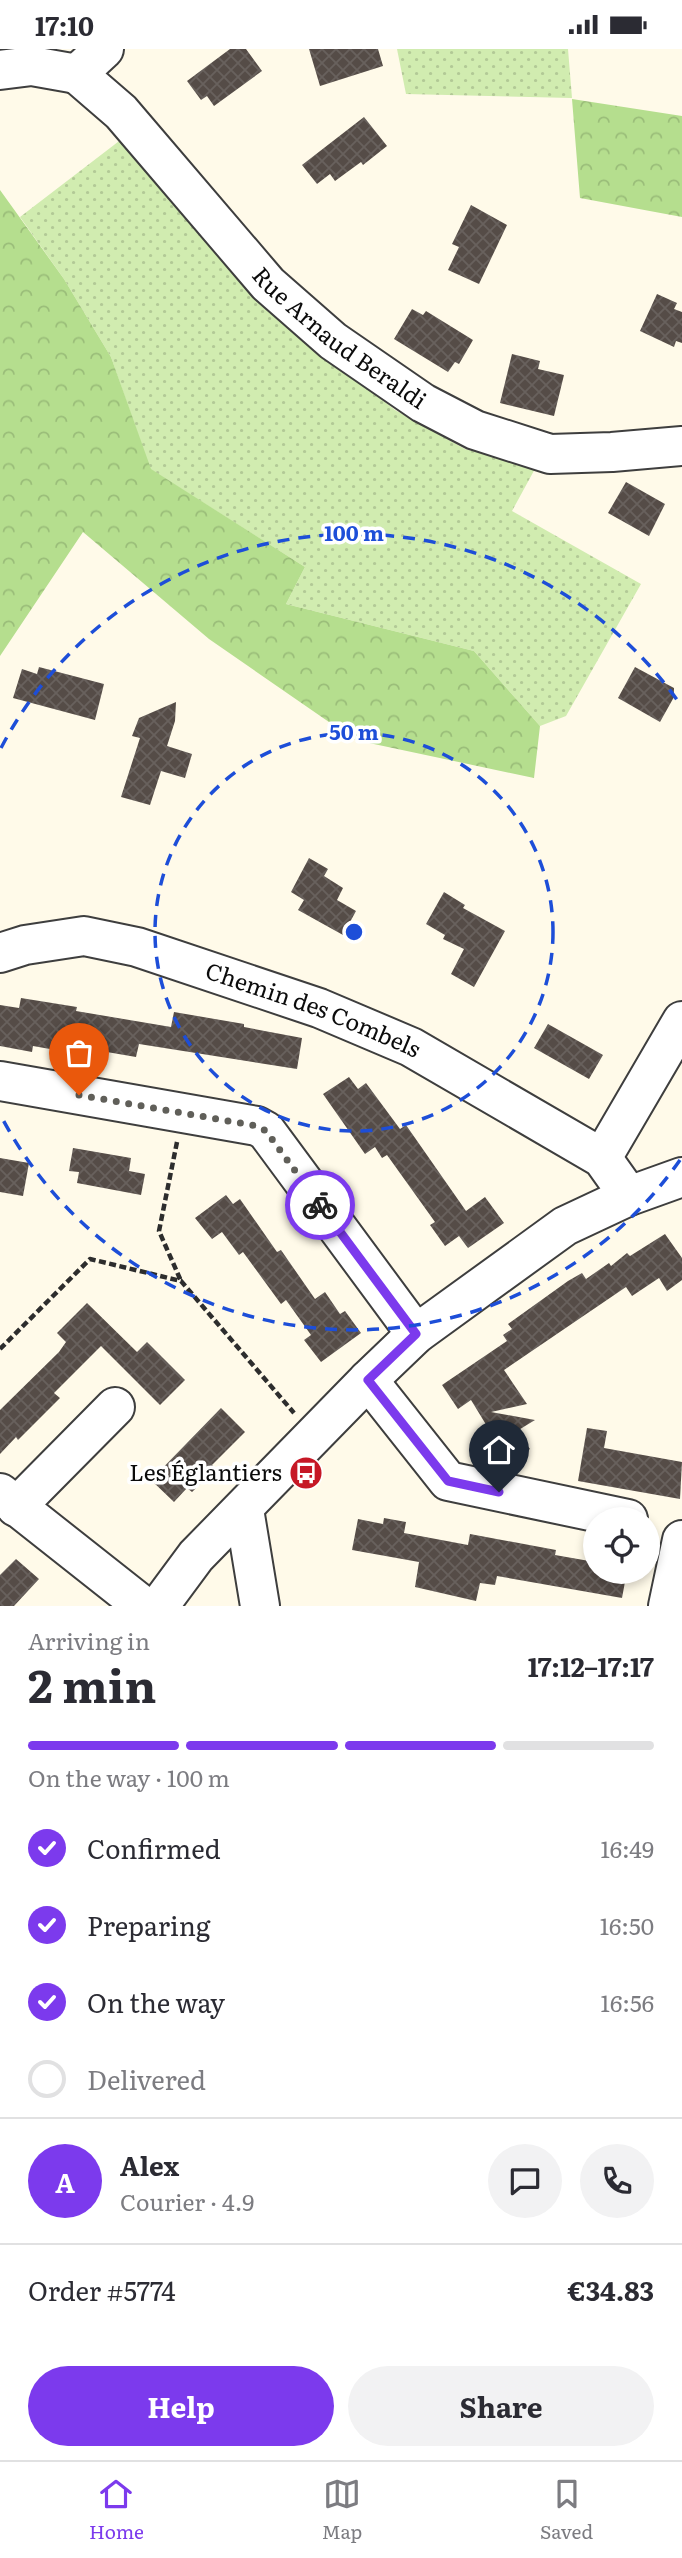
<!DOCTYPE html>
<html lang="en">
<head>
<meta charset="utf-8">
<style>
	body { margin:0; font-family:Literata,serif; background:#f2f2f3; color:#2b2b33; height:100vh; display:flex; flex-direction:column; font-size:26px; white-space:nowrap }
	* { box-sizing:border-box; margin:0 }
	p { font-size:23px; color:#7c7c81 }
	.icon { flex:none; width:38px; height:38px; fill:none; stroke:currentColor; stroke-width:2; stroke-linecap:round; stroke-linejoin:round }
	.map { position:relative; height:1557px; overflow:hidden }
	.side { display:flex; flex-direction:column; background:#fff; flex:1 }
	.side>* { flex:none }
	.controls { position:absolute; left:583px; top:1458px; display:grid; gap:14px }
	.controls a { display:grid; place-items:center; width:77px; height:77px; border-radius:50%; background:#fff; box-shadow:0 4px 10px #0003; font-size:35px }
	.pin { position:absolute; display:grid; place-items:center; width:60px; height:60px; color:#fff; margin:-72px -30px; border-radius:50% 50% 50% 0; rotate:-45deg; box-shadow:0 0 7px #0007 }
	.pin .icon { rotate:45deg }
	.courier { position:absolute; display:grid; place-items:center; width:70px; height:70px; margin:-35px; border:5px solid #7c3aed; border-radius:50%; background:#fff; color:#222; box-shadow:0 2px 9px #0007 }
	.overview em { font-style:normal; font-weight:700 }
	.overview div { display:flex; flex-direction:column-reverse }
	.overview { display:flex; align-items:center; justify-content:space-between; height:119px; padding:0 28px }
	h1 { font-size:46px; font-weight:700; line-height:52px }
	.bar { display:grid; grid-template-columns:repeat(4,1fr); gap:10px 7px; align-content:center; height:84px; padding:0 28px }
	.bar i { height:9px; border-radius:5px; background:#e1e1e2 }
	.bar .current { background:#7c3aed }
	.bar p { grid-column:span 4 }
	.line { display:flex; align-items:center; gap:18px; padding:0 28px; border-top:2px solid #e1e1e2 }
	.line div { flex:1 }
	.round { display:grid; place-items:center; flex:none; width:74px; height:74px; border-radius:37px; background:#f2f2f3 }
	ol { padding:0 28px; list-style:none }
	li { display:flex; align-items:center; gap:21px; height:77px }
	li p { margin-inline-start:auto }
	li .icon { padding:7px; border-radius:50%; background:#7c3aed; color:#fff; stroke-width:4 }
	li:last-child { color:#7c7c81 }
	li i { width:38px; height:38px; border:4px solid #e1e1e2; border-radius:50% }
	.cta { display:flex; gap:14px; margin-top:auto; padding:14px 28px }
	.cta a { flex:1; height:80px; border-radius:42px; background:#7c3aed; color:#fff; font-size:28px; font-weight:700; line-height:80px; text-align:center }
	.cta a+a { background:#f2f2f3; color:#2b2b33 }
	.status { display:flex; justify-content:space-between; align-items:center; height:49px; padding:0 35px; background:#fff; direction:ltr }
	.status svg { height:19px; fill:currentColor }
	.tabs { display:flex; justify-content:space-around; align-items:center; height:98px; border-top:2px solid #e1e1e2; background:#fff; font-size:19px; color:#7c7c81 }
	.tabs a { display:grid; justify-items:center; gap:4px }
	.tabs .current { color:#7c3aed }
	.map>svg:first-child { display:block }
	.grass { fill:url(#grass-dots) }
	.forest { fill:url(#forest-crowns) }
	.building { fill:url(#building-cross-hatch) }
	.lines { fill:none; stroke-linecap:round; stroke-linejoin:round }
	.minor-casing { stroke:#3e3e3e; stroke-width:42 }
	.path { stroke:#2d2d2d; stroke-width:4.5; stroke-dasharray:7 3.5; stroke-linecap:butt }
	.minor { stroke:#fff; stroke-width:38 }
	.done { stroke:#605f59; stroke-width:7; stroke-dasharray:0 12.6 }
	.route { stroke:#7c3aed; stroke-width:9 }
	.ring { fill:none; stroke:#1d4ed8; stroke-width:3.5; stroke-dasharray:12 9 }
	.labels { text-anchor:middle; stroke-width:7; stroke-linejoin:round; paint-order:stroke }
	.street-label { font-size:23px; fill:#0b0b0b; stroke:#fff }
	.poi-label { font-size:23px; fill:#0b0b0b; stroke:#fff; text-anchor:end }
	.centre { fill:#1d4ed8; stroke:#fff; stroke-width:3.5 }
	.ring-label { font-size:21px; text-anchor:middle; font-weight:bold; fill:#1d4ed8; stroke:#fff; stroke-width:7; stroke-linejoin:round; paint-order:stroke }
</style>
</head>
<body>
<div class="status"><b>17:10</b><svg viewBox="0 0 49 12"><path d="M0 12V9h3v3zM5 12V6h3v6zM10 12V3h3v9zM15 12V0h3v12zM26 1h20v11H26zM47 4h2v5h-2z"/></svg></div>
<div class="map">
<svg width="682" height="1557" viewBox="0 0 682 1557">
	<defs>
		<pattern id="grass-dots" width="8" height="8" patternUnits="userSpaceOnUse" patternTransform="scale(1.75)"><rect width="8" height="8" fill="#d1ecb0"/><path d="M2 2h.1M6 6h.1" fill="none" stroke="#b2c996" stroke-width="1.8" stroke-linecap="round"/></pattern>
		<pattern id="forest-crowns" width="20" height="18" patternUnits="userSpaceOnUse" patternTransform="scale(1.75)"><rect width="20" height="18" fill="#b5de8e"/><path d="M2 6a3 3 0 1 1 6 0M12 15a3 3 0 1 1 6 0" fill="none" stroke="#9abd79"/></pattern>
		<pattern id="building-cross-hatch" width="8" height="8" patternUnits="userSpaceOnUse" patternTransform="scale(1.75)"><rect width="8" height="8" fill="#554c47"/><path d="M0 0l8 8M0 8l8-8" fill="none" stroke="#68615d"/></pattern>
	</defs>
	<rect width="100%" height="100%" fill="#fffae9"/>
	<!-- grass -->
	<path class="grass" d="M 397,0 L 568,0 L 572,49 L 406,45 Z
		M 127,86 L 287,275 L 395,361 L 465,400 L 536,418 L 512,462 L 641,535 L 566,667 L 540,677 L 474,602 L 286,555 L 305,518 L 150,420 L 111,308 L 64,230 L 20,168 Z"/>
	<!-- forest -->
	<path class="forest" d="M 572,50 L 682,67 L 682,168 L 580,149 Z
		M 0,141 L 64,230 L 111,308 L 151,420 L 305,518 L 286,555 L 474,602 L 540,677 L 534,729 L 355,691 L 209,590 L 83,483 L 0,607 Z"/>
	<!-- building -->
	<path class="building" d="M 230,0 L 246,0 L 262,22 L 214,57 L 207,47 L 201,51 L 187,32 Z
		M 309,0 L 378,0 L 383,17 L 320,37 Z
		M 364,68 L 387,97 L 363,116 L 361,113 L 335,132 L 330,125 L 317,135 L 302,116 Z
		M 471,156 L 507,176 L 479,235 L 448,221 L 459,198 L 452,195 Z
		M 657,245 L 677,254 L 674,260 L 682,263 L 682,294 L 676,292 L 674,298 L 640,282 Z
		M 412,260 L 423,266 L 426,262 L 473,291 L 459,315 L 455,313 L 448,323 L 394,290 Z
		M 512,305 L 540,312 L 538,320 L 564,326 L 554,367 L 500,354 Z
		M 626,433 L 665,455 L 649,487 L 608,464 Z
		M 39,618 L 104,635 L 95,671 L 13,649 L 22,620 L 37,625 Z
		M 635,618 L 674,639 L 674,648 L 660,673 L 618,649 Z
		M 176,653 L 175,672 L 167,697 L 192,705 L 185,729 L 161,722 L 150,756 L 121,748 L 140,689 L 132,687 L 139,669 Z
		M 309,809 L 328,820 L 324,827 L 343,839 L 337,851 L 356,862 L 343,886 L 298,861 L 304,851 L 291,843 Z
		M 444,843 L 465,856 L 463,859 L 505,882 L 474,938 L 451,925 L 464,900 L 443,890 L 445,886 L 426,875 Z
		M 21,949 L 77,958 L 76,962 L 171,978 L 174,963 L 244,975 L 244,978 L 302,989 L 297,1020 L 139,995 L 136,1008 L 101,1002 L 100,1007 L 95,1008 L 33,997 L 32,1003 L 0,997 L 0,956 L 19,959 Z
		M 548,975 L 603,1006 L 589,1030 L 534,999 Z
		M 349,1028 L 358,1040 L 366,1034 L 400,1080 L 406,1076 L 466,1162 L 485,1148 L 504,1174 L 468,1199 L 459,1187 L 445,1197 L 430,1176 L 435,1173 L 387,1106 L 382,1109 L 375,1098 L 365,1105 L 323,1045 Z
		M 73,1099 L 131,1109 L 129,1122 L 145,1125 L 141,1146 L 77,1134 L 79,1123 L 69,1122 Z
		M 0,1109 L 29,1114 L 23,1147 L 0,1143 Z
		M 226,1146 L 233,1155 L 240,1150 L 277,1203 L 281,1201 L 315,1250 L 325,1243 L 340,1265 L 345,1262 L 361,1284 L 321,1313 L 304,1291 L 311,1286 L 286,1251 L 281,1255 L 243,1203 L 239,1206 L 222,1183 L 212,1190 L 195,1169 Z
		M 665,1185 L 682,1209 L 682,1231 L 667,1242 L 659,1229 L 632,1247 L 626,1238 L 504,1321 L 527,1355 L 491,1363 L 535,1371 L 512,1385 L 520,1387 L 530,1400 L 498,1420 L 480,1396 L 493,1387 L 471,1351 L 458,1360 L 442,1336 L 507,1292 L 503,1286 L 512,1280 L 508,1275 L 568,1232 L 582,1224 L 586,1230 L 609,1214 L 611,1217 L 627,1204 L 630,1207 Z
		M 87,1254 L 137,1303 L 147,1293 L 185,1331 L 160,1356 L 101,1297 L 54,1344 L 60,1349 L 18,1391 L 16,1388 L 0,1405 L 0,1361 L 59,1303 L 66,1293 L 57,1284 Z
		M 221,1359 L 245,1383 L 212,1416 L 216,1420 L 192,1443 L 187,1439 L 174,1453 L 151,1431 Z
		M 587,1379 L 607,1382 L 604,1399 L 682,1413 L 680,1450 L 578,1432 Z
		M 384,1469 L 406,1473 L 404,1484 L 468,1496 L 470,1485 L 556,1501 L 555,1506 L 595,1513 L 595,1522 L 627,1522 L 622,1549 L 497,1527 L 495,1536 L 480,1534 L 476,1552 L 415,1538 L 419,1513 L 352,1501 L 358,1470 L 383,1475 Z
		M 16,1510 L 39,1530 L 14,1557 L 0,1557 L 0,1526 Z"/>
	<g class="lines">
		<defs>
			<g id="minor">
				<path d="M 0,21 L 32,17 L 77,25"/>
				<path id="s1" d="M 77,25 L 121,63 L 268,235 L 333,292 L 423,354 L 475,381 L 550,405 L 612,403 L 682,397"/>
				<path d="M 77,25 L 104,0"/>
				<path id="s2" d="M 0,904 L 25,896 L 84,887 L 137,898 L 319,959 L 411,998 L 602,1109 L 629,1147"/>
				<path d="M 0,1032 L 257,1077 L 266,1082 L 416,1285"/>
				<path d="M 602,1109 L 682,972"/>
				<path d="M 368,1331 L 448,1432 L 628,1470"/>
				<path d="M 0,1444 L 143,1557"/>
				<path d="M 16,1458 L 115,1358"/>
				<path d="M 244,1460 L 260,1557"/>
				<path d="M 159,1557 L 196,1507 L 368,1331 L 416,1285 L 565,1177 L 629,1147 L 682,1128"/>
				<path d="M 668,1557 L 682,1491"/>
			</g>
		</defs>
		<!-- minor casing -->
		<use href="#minor" class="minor-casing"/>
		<!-- path -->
		<path class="path" d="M 177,1093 L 159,1182 L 181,1232
			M 0,1300 L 90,1210 L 181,1232 L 294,1364"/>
		<!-- minor -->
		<use href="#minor" class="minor"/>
	</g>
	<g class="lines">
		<!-- done -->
		<path class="done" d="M 79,1046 L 257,1077 L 266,1082 L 320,1156"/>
		<!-- route -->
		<path class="route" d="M 320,1156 L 416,1285 L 368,1331 L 448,1432 L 499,1443"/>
	</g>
	<!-- distance rings -->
	<g class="ring">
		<circle cx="354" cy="883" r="199"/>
		<path d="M680 1111A398 398 0 0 1 1 1067M1 699A398 398 0 0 1 680 655"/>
	</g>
	<!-- icons -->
	<defs>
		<symbol id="bus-disc" viewBox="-11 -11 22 22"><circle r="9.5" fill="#c61826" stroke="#fff"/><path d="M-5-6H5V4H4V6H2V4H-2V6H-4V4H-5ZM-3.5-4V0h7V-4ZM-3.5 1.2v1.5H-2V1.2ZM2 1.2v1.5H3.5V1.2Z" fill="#fff"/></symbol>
	</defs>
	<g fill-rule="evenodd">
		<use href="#bus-disc" x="287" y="1405" width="38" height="38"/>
	</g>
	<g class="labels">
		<!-- street labels -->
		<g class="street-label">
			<text dy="8" stroke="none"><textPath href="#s1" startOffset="374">Rue Arnaud Beraldi</textPath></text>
			<text dy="8" stroke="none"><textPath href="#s2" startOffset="327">Chemin des Combels</textPath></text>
		</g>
		<!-- poi labels -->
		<g class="poi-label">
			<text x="282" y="1432">Les Églantiers</text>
		</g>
	</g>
	<circle cx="354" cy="883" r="10" class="centre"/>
	<g class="ring-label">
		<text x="354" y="492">100 m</text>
		<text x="354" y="691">50 m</text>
	</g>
</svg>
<div class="controls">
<a><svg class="icon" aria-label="locate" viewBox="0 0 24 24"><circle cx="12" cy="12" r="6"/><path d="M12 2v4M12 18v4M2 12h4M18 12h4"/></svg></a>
</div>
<div class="pin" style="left:79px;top:1046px;background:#ea580c"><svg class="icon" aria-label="bag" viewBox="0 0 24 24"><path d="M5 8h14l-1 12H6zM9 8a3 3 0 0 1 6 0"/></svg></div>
<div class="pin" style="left:499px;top:1443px;background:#1f2937"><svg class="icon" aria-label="home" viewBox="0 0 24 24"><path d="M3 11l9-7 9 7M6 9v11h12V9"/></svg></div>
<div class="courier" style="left:320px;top:1156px"><svg class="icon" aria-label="bike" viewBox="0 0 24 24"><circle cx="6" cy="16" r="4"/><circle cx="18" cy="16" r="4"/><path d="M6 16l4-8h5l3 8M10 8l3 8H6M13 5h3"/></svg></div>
</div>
<section class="side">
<div class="overview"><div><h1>2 min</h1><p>Arriving in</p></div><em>17:12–17:17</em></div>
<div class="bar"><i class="current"></i><i class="current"></i><i class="current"></i><i></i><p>On the way · 100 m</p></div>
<ol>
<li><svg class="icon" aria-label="check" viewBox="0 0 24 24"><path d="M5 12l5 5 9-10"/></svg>Confirmed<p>16:49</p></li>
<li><svg class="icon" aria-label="check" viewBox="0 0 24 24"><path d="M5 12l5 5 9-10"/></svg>Preparing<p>16:50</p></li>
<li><svg class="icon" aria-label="check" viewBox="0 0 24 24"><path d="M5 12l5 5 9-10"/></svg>On the way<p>16:56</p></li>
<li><i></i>Delivered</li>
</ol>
<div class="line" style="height:126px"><b class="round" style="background:#7c3aed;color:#fff">A</b><div><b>Alex</b><p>Courier · 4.9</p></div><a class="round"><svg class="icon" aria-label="chat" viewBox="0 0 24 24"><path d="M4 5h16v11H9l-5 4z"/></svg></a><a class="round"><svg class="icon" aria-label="phone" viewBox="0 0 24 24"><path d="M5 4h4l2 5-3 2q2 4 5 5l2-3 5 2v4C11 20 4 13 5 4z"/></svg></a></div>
<div class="line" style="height:91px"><div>Order #5774</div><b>€34.83</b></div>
<div class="cta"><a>Help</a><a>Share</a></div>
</section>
<nav class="tabs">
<a class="current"><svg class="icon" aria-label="home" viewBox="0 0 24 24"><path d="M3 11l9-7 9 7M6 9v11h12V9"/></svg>Home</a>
<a><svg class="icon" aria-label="map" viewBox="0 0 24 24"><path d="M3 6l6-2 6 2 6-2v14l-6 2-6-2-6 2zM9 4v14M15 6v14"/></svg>Map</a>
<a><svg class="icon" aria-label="saved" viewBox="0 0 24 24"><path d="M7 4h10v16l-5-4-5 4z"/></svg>Saved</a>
</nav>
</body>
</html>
